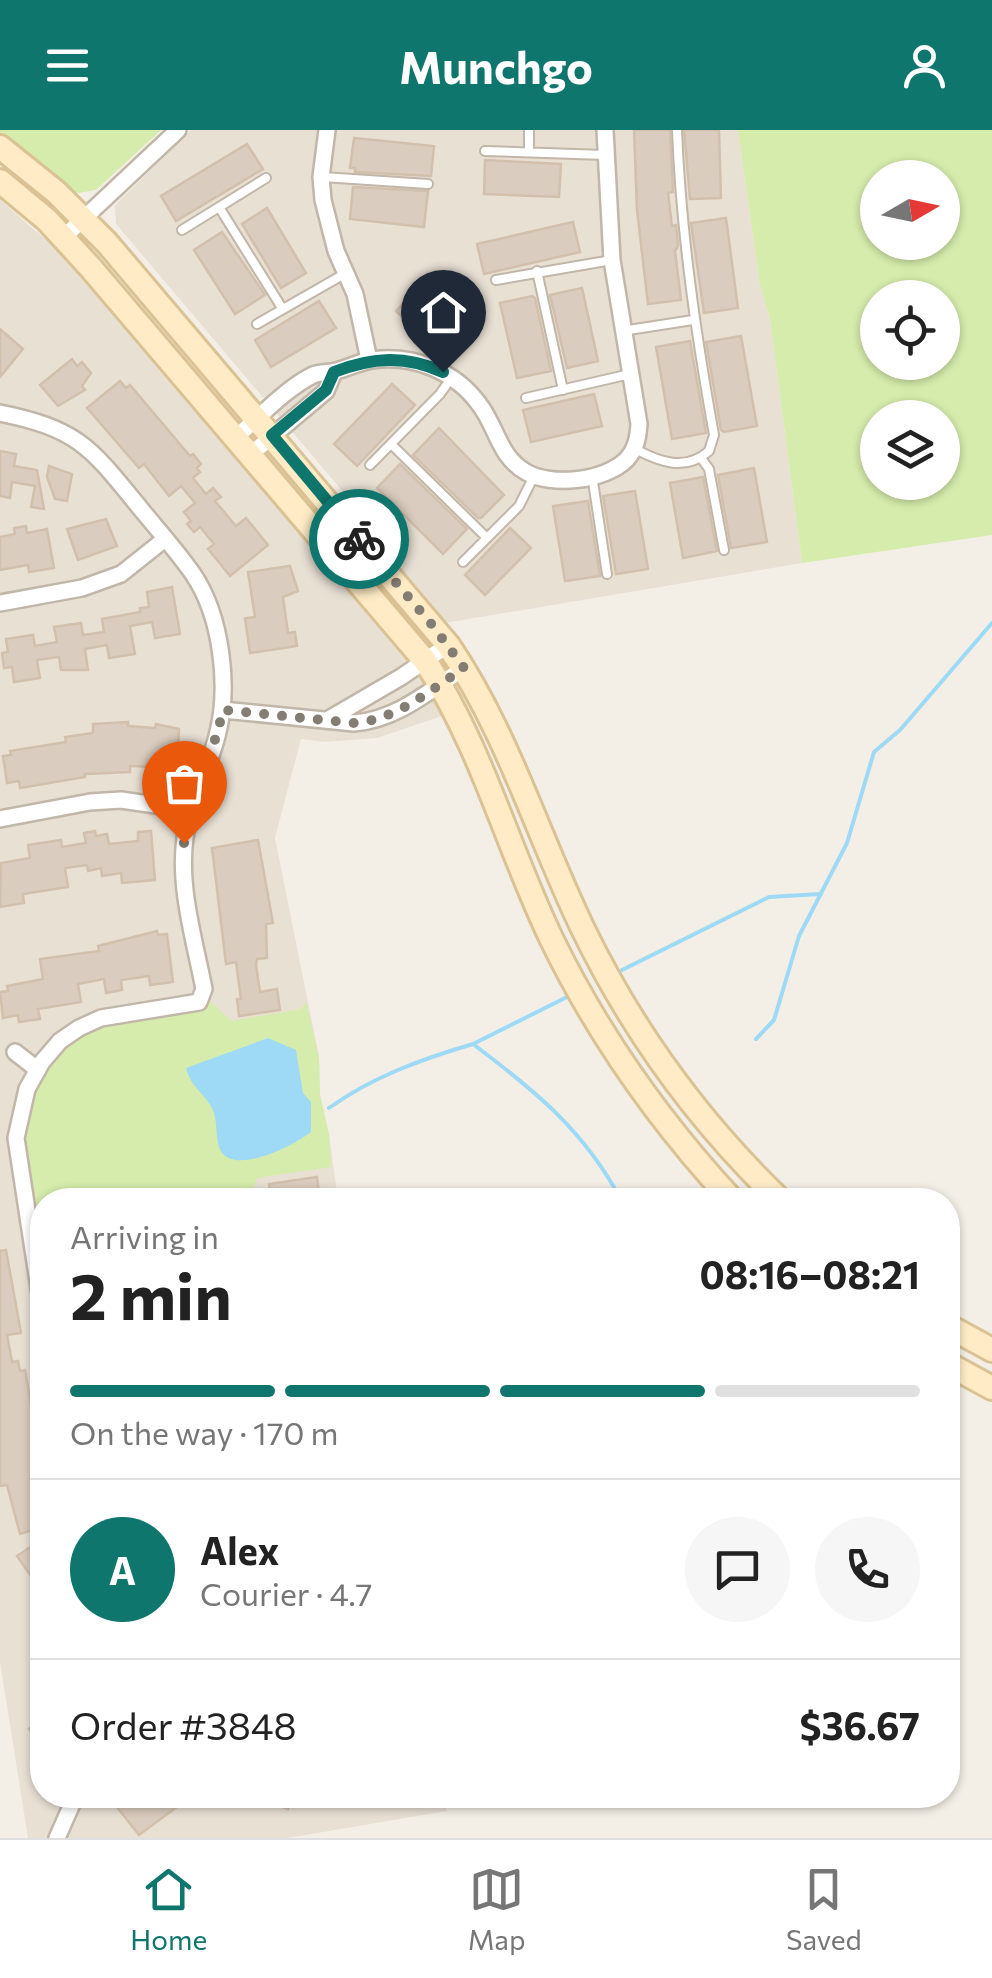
<!DOCTYPE html>
<html lang="en">
<head>
<meta charset="utf-8">
<style>
	body { margin:0; font-family:Commissioner,sans-serif; background:#f6f6f6; color:#222; height:100vh; display:flex; flex-direction:column; font-size:38px; white-space:nowrap }
	* { box-sizing:border-box; margin:0 }
	p { font-size:32px; color:#767676 }
	.icon { flex:none; width:55px; height:55px; fill:none; stroke:currentColor; stroke-width:2; stroke-linecap:round; stroke-linejoin:round }
	.map { position:relative; flex:1; overflow:hidden }
	.drawer { position:absolute; left:30px; top:1058px; width:930px; height:620px; display:flex; flex-direction:column; background:#fff; border-radius:40px; box-shadow:0 2px 8px #0004 }
	.drawer>* { flex:none }
	.needle { width:65px; rotate:81deg }
	.fabs { position:absolute; left:860px; top:30px; display:grid; gap:20px }
	.fabs a { display:grid; place-items:center; width:100px; height:100px; border-radius:50%; background:#fff; box-shadow:0 2px 8px #0004; font-size:50px }
	.pin { position:absolute; display:grid; place-items:center; width:85px; height:85px; color:#fff; margin:-102px -42px; border-radius:50% 50% 50% 0; rotate:-45deg; box-shadow:0 0 10px #0007 }
	.pin .icon { rotate:45deg }
	.courier { position:absolute; display:grid; place-items:center; width:100px; height:100px; margin:-50px; border:8px solid #0f766e; border-radius:50%; background:#fff; color:#222; box-shadow:0 2px 12px #0007 }
	.head em { font-style:normal; font-weight:700 }
	.head div { display:flex; flex-direction:column-reverse }
	.head { display:flex; align-items:center; justify-content:space-between; height:170px; padding:0 40px }
	h1 { font-size:65px; font-weight:700; line-height:75px }
	.bar { display:grid; grid-template-columns:repeat(4,1fr); gap:15px 10px; align-content:center; height:120px; padding:0 40px }
	.bar i { height:12px; border-radius:8px; background:#e0e0e0 }
	.bar .on { background:#0f766e }
	.bar p { grid-column:span 4 }
	.line { display:flex; align-items:center; gap:25px; padding:0 40px; border-top:2px solid #e0e0e0 }
	.line div { flex:1 }
	.round { display:grid; place-items:center; flex:none; width:105px; height:105px; border-radius:52px; background:#f6f6f6 }
	header { display:flex; justify-content:space-between; align-items:center; height:130px; padding:0 40px; background:#0f766e; color:#fff; font-size:45px; font-weight:700 }
	.dock { display:flex; justify-content:space-around; align-items:center; height:140px; border-top:2px solid #e0e0e0; background:#fff; font-size:28px; color:#767676 }
	.dock a { display:grid; justify-items:center; gap:5px }
	.dock .on { color:#0f766e }
	.map>svg:first-child { display:block }
	.residential { fill:#e9e0d4 }
	.green { fill:#d5ecac; fill-rule:evenodd }
	.water { fill:#9edaf6 }
	.lines { fill:none; stroke-linecap:round; stroke-linejoin:round }
	.stream { stroke:#9edaf6; stroke-width:4 }
	.building { fill:#daccbe; stroke:#d2c0ad; stroke-width:2.5 }
	.lane-casing { stroke:#c1b6a8; stroke-width:12 }
	.street-casing { stroke:#c1b6a8; stroke-width:20 }
	.secondary-casing { stroke:#dbc294; stroke-width:28 }
	.lane { stroke:#fff; stroke-width:8 }
	.street { stroke:#fff; stroke-width:15 }
	.secondary { stroke:#ffecc6; stroke-width:22 }
	.done { stroke:#847d73; stroke-width:10; stroke-dasharray:0 18 }
	.route { stroke:#0f766e; stroke-width:12 }
</style>
</head>
<body>
<header><svg class="icon" aria-label="menu" viewBox="0 0 24 24"><path d="M4 6h16M4 12h16M4 18h16"/></svg>Munchgo<svg class="icon" aria-label="person" viewBox="0 0 24 24"><circle cx="12" cy="8" r="4"/><path d="M4 21q1-7 8-7t8 7"/></svg></header>
<div class="map">
<svg width="992" height="1708" viewBox="0 0 992 1708">
	<rect width="100%" height="100%" fill="#f4efe6"/>
	<!-- residential -->
	<path class="residential" d="M 191,0 L 738,0 L 760,155 L 770,189 L 802,433 L 445,493 L 382,417 L 344,363 L 116,94 L 115,76 L 119,71 Z
		M 0,70 L 67,128 L 392,505 L 425,547 L 448,584 L 377,608 L 325,612 L 301,609 L 275,708 L 319,927 L 320,965 L 329,1004 L 338,1070 L 42,1070 L 42,1665 L 444,1665 L 447,1681 L 288,1708 L 28,1708 L 0,1532 Z"/>
	<!-- green -->
	<path class="green" d="M 0,0 L 161,0 L 96,60 L 79,63 L 70,60 L 37,30 L 0,4 Z
		M 738,0 L 992,0 L 992,405 L 802,433 L 770,189 L 760,155 ZM 878,48 L 942,48 L 942,112 L 878,112 ZM 878,168 L 942,168 L 942,232 L 878,232 ZM 878,288 L 942,288 L 942,352 L 878,352 Z
		M 202,863 L 231,891 L 301,879 L 306,872 L 319,927 L 320,965 L 329,1004 L 331,1037 L 257,1048 L 249,1070 L 42,1070 L 42,1114 L 32,1115 L 20,983 L 27,959 L 79,898 Z"/>
	<!-- water -->
	<path class="water" d="M 268,908 L 296,920 L 303,963 L 311,972 L 311,1002 C 295,1015 230,1049 219,1017 C 215,1004 218,990 212,978 C 203,961 191,958 186,938 Z"/>
	<g class="lines">
		<!-- stream -->
		<path class="stream" d="M 618,842 L 769,767 L 820,764
			M 756,909 L 774,890 L 799,806 L 847,713 L 874,622 L 900,600 L 992,493
			M 473,914 L 573,864
			M 329,978 C 372,947 422,929 473,914 C 534,960 585,1001 621,1070"/>
	</g>
	<!-- building -->
	<path class="building" d="M 634,0 L 670,0 L 673,62 L 668,63 L 672,96 L 676,95 L 678,116 L 675,121 L 681,170 L 648,174 L 637,80 Z
		M 684,0 L 719,0 L 721,68 L 690,69 Z
		M 354,8 L 434,16 L 431,46 L 355,42 L 355,38 L 350,38 Z
		M 247,14 L 263,39 L 176,91 L 161,66 Z
		M 485,30 L 561,34 L 559,67 L 484,64 Z
		M 353,57 L 428,61 L 424,97 L 350,89 Z
		M 267,78 L 306,143 L 281,158 L 242,94 Z
		M 726,88 L 738,178 L 704,183 L 691,93 Z
		M 573,92 L 580,122 L 484,144 L 477,114 Z
		M 222,102 L 265,165 L 235,184 L 194,120 Z
		M 582,158 L 598,231 L 567,238 L 550,165 Z
		M 532,166 L 535,168 L 551,241 L 517,248 L 500,173 Z
		M 407,170 L 423,186 L 413,197 L 396,181 Z
		M 319,171 L 336,198 L 271,237 L 255,210 Z
		M 0,199 L 23,219 L 0,247 Z
		M 741,206 L 757,296 L 724,302 L 721,300 L 706,212 Z
		M 690,211 L 706,303 L 672,309 L 656,217 Z
		M 72,229 L 77,236 L 82,232 L 91,243 L 82,256 L 85,260 L 58,276 L 40,255 Z
		M 120,251 L 126,258 L 130,255 L 190,326 L 193,324 L 201,334 L 197,338 L 200,342 L 193,348 L 206,364 L 213,358 L 221,367 L 215,371 L 236,396 L 246,388 L 268,415 L 230,446 L 208,419 L 214,414 L 200,397 L 194,402 L 187,394 L 191,391 L 184,382 L 195,373 L 181,356 L 169,366 L 144,334 L 139,338 L 87,278 Z
		M 392,254 L 415,275 L 357,336 L 334,314 Z
		M 594,264 L 602,296 L 531,312 L 523,280 Z
		M 439,298 L 504,365 L 481,388 L 478,388 L 413,325 Z
		M 0,321 L 16,324 L 14,336 L 37,340 L 44,379 L 31,377 L 35,356 L 12,352 L 10,368 L 0,366 Z
		M 400,334 L 467,399 L 443,424 L 377,358 Z
		M 49,336 L 72,344 L 67,371 L 55,369 L 47,347 Z
		M 754,338 L 767,412 L 731,418 L 718,345 Z
		M 703,347 L 717,421 L 683,428 L 670,353 Z
		M 635,361 L 648,439 L 616,444 L 603,366 Z
		M 588,371 L 600,446 L 565,451 L 553,376 Z
		M 106,389 L 117,416 L 78,430 L 67,399 Z
		M 26,396 L 27,403 L 47,399 L 54,438 L 29,442 L 28,435 L 0,440 L 0,407 L 15,404 L 14,398 Z
		M 510,398 L 531,418 L 485,465 L 465,445 Z
		M 290,436 L 298,461 L 283,467 L 288,503 L 295,502 L 297,516 L 250,523 L 245,488 L 255,487 L 248,442 Z
		M 172,457 L 180,504 L 155,508 L 152,492 L 130,496 L 135,524 L 109,528 L 107,515 L 85,519 L 88,540 L 61,540 L 59,527 L 37,530 L 40,548 L 14,552 L 12,537 L 4,538 L 2,523 L 8,522 L 6,509 L 33,505 L 35,516 L 57,512 L 54,497 L 81,493 L 83,505 L 104,502 L 102,489 L 140,482 L 140,478 L 149,477 L 147,462 Z
		M 128,592 L 128,596 L 155,598 L 156,594 L 179,599 L 176,647 L 153,646 L 154,637 L 130,636 L 130,642 L 85,644 L 85,647 L 20,658 L 19,651 L 7,653 L 3,626 L 11,625 L 10,621 L 66,612 L 65,607 L 93,603 L 93,594 Z
		M 95,701 L 96,706 L 107,704 L 109,714 L 138,711 L 138,702 L 151,701 L 155,750 L 122,753 L 121,743 L 102,746 L 101,738 L 88,741 L 87,735 L 65,738 L 68,757 L 23,764 L 24,773 L 0,777 L 1,733 L 30,728 L 28,715 L 61,710 L 62,717 L 86,713 L 84,703 Z
		M 258,710 L 273,793 L 266,794 L 267,828 L 257,829 L 256,835 L 260,862 L 277,859 L 280,880 L 239,886 L 237,869 L 241,869 L 236,832 L 226,834 L 212,718 Z
		M 157,801 L 158,805 L 167,804 L 173,852 L 150,855 L 149,846 L 121,850 L 122,860 L 106,863 L 104,849 L 78,854 L 81,872 L 38,879 L 40,889 L 19,892 L 18,885 L 3,888 L 0,862 L 8,861 L 7,856 L 43,849 L 40,829 L 99,821 L 98,816 Z
		M 317,1047 L 320,1070 L 272,1070 L 269,1054 Z
		M 6,1120 L 21,1203 L 7,1205 L 12,1232 L 18,1231 L 20,1241 L 25,1240 L 41,1330 L 32,1331 L 38,1364 L 42,1362 L 42,1397 L 20,1404 L 7,1355 L 0,1356 L 0,1121 Z
		M 42,1409 L 42,1462 L 17,1426 Z
		M 42,1588 L 42,1617 L 29,1599 Z
		M 129,1665 L 193,1665 L 139,1705 L 116,1676 Z
		M 253,1665 L 292,1665 L 288,1679 Z"/>
	<g class="lines">
		<defs>
			<path id="lane" d="M 485,21 L 605,25
				M 529,21 L 529,0
				M 323,47 L 428,54
				M 219,77 L 282,178
				M 182,100 L 266,48
				M 537,141 L 563,260
				M 496,150 L 612,130
				M 257,194 L 346,143
				M 622,201 L 693,190
				M 526,268 L 630,244
				M 391,314 L 487,408
				M 635,319 C 660,332 685,342 709,321 L 714,305 C 696,204 681,103 677,0
				M 701,328 L 709,339 L 724,420
				M 370,335 L 440,264 L 452,247
				M 592,345 L 607,444
				M 463,432 L 519,376 L 534,346"/>
			<path id="street" d="M 327,0 L 321,47 L 323,70 L 336,121 L 355,164 L 369,230
				M 64,107 L 178,0
				M 0,283 C 79,299 91,318 140,378 C 158,400 177,421 193,444 C 222,487 230,558 217,606 C 208,641 190,672 185,708 C 178,757 195,812 204,859 L 199,872 L 101,888 L 79,898 L 60,911 L 42,932 L 27,959 L 16,1008 L 42,1178
				M 236,307 C 260,287 285,259 313,245 C 320,242 328,243 336,241 C 348,238 359,232 372,230 C 413,224 455,241 479,274 C 497,297 499,327 526,342 C 551,357 606,351 627,329 C 636,319 638,308 639,294 L 612,130 L 605,0
				M 251,324 L 326,261 L 334,242
				M 0,473 L 82,458 L 121,444 L 165,409
				M 223,580 L 354,593 C 396,590 429,561 464,538
				M 329,589 L 401,547 L 448,515
				M 0,689 L 90,672 L 121,670 L 190,680
				M 15,922 L 38,940
				M 57,1708 L 76,1665"/>
			<path id="secondary" d="M 0,17 L 56,62 L 107,113 L 448,515 C 508,603 537,704 583,799 C 632,900 699,992 780,1070
				M 0,51 L 47,90 L 90,137 L 426,532 C 482,618 507,716 551,808 C 598,905 659,991 732,1070
				M 948,1196 L 992,1220
				M 948,1234 L 992,1258"/>
		</defs>
		<!-- lane casing -->
		<use href="#lane" class="lane-casing"/>
		<!-- street casing -->
		<use href="#street" class="street-casing"/>
		<!-- secondary casing -->
		<use href="#secondary" class="secondary-casing"/>
		<!-- lane -->
		<use href="#lane" class="lane"/>
		<!-- street -->
		<use href="#street" class="street"/>
		<!-- secondary -->
		<use href="#secondary" class="secondary"/>
	</g>
	<g class="lines">
		<!-- done -->
		<path class="done" d="M 184,713 C 192,667 213,625 223,580 L 354,593 C 396,590 429,561 464,538 L 433,496 L 359,409"/>
		<!-- route -->
		<path class="route" d="M 359,409 L 272,305 L 326,260 L 334,242 C 373,227 405,225 443,242"/>
	</g>
</svg>
<div class="fabs">
<a><svg class="needle" viewBox="-14 -14 28 28"><path d="M0-13l5 13h-10z" fill="#e53935"/><path d="M0 13l5-13h-10z" fill="#767676"/></svg></a>
<a><svg class="icon" aria-label="locate" viewBox="0 0 24 24"><circle cx="12" cy="12" r="6"/><path d="M12 2v4M12 18v4M2 12h4M18 12h4"/></svg></a>
<a><svg class="icon" aria-label="layers" viewBox="0 0 24 24"><path d="M12 4l9 5-9 5-9-5zM3 14l9 5 9-5"/></svg></a>
</div>
<div class="pin" style="left:184px;top:713px;background:#ea580c"><svg class="icon" aria-label="bag" viewBox="0 0 24 24"><path d="M5 8h14l-1 12H6zM9 8a3 3 0 0 1 6 0"/></svg></div>
<div class="pin" style="left:443px;top:242px;background:#1f2937"><svg class="icon" aria-label="home" viewBox="0 0 24 24"><path d="M3 11l9-7 9 7M6 9v11h12V9"/></svg></div>
<div class="courier" style="left:359px;top:409px"><svg class="icon" aria-label="bike" viewBox="0 0 24 24"><circle cx="6" cy="16" r="4"/><circle cx="18" cy="16" r="4"/><path d="M6 16l4-8h5l3 8M10 8l3 8H6M13 5h3"/></svg></div>
<section class="drawer">
<div class="head"><div><h1>2 min</h1><p>Arriving in</p></div><em>08:16–08:21</em></div>
<div class="bar"><i class="on"></i><i class="on"></i><i class="on"></i><i></i><p>On the way · 170 m</p></div>
<div class="line" style="height:180px"><b class="round" style="background:#0f766e;color:#fff">A</b><div><b>Alex</b><p>Courier · 4.7</p></div><a class="round"><svg class="icon" aria-label="chat" viewBox="0 0 24 24"><path d="M4 5h16v11H9l-5 4z"/></svg></a><a class="round"><svg class="icon" aria-label="phone" viewBox="0 0 24 24"><path d="M5 4h4l2 5-3 2q2 4 5 5l2-3 5 2v4C11 20 4 13 5 4z"/></svg></a></div>
<div class="line" style="height:130px"><div>Order #3848</div><b>$36.67</b></div>
</section>
</div>
<nav class="dock">
<a class="on"><svg class="icon" aria-label="home" viewBox="0 0 24 24"><path d="M3 11l9-7 9 7M6 9v11h12V9"/></svg>Home</a>
<a><svg class="icon" aria-label="map" viewBox="0 0 24 24"><path d="M3 6l6-2 6 2 6-2v14l-6 2-6-2-6 2zM9 4v14M15 6v14"/></svg>Map</a>
<a><svg class="icon" aria-label="saved" viewBox="0 0 24 24"><path d="M7 4h10v16l-5-4-5 4z"/></svg>Saved</a>
</nav>
</body>
</html>
